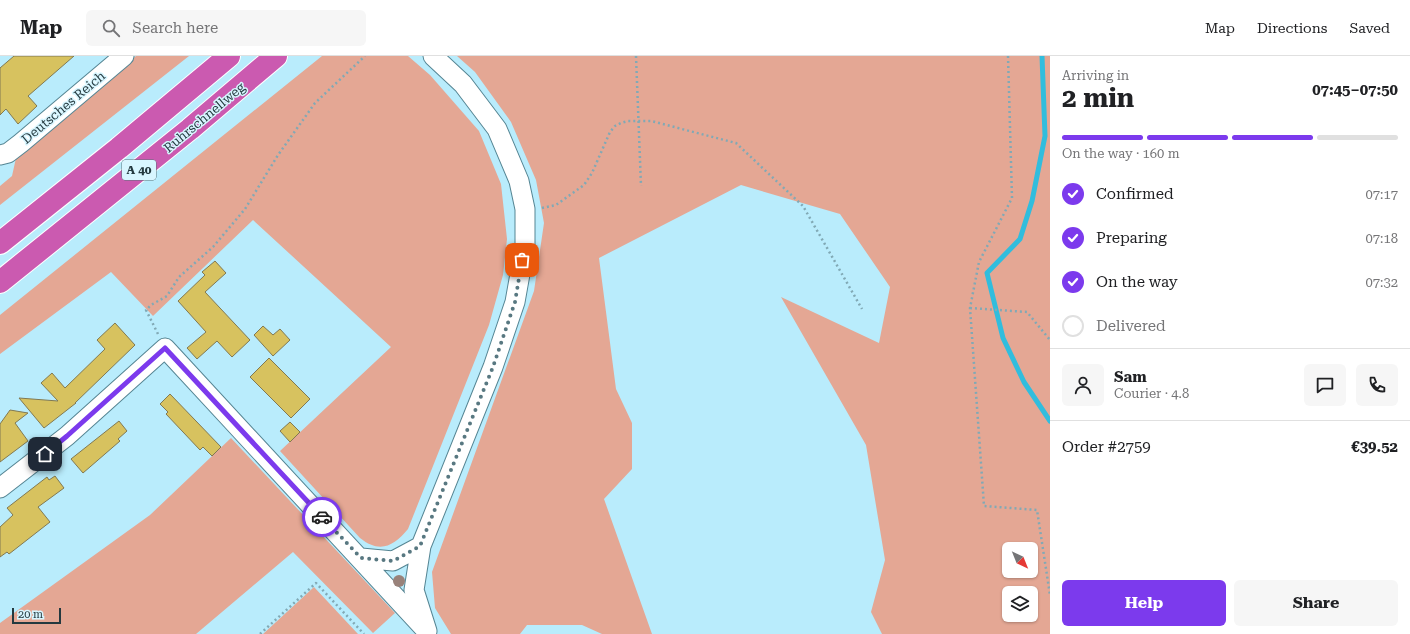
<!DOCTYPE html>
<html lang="en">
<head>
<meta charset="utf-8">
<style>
	body { margin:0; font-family:"Roboto Serif",serif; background:#f6f6f6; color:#202124; height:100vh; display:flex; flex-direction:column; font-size:15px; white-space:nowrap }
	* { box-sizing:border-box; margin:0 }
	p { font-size:13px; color:#757577 }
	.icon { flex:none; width:22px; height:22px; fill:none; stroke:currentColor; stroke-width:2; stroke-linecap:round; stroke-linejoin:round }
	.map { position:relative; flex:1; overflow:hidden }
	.details { display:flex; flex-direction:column; background:#fff; width:360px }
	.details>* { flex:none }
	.needle { width:26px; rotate:137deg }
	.tools { position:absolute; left:1002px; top:486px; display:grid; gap:8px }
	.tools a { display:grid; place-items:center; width:36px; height:36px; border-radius:6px; background:#fff; box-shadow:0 1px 3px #0004; font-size:20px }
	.scale { position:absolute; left:12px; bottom:10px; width:49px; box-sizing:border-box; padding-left:4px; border:2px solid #24393f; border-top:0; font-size:11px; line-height:14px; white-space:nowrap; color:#24393f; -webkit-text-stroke:3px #d8f6ff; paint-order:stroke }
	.pin { position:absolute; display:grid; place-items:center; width:34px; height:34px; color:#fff; margin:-17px; border-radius:8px; box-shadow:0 2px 6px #0006 }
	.courier { position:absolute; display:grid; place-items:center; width:40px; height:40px; margin:-20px; border:3px solid #7c3aed; border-radius:50%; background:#fff; color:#222; box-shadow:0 1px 5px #0007 }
	.headline em { font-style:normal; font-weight:700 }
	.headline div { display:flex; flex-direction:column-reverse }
	.headline { display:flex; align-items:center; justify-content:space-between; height:68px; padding:0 12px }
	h1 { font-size:26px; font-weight:700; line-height:30px }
	.bar { display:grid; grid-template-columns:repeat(4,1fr); gap:6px 4px; align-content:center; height:48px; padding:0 12px }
	.bar i { height:5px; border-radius:3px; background:#e0e0e0 }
	.bar .selected { background:#7c3aed }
	.bar p { grid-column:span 4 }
	.line { display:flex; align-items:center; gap:10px; padding:0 12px; border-top:1px solid #e0e0e0 }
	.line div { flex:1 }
	.round { display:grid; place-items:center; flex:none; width:42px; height:42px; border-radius:6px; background:#f6f6f6 }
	ol { padding:0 12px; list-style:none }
	li { display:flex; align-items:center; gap:12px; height:44px }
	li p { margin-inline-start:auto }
	li .icon { padding:4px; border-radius:50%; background:#7c3aed; color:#fff; stroke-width:4 }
	li:last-child { color:#757577 }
	li i { width:22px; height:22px; border:2px solid #e0e0e0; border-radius:50% }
	.action { display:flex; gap:8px; margin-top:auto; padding:8px 12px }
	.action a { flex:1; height:46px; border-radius:6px; background:#7c3aed; color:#fff; font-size:16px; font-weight:700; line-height:46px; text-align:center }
	.action a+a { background:#f6f6f6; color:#202124 }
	header { display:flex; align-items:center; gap:24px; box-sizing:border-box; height:56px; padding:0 20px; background:#fff; border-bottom:1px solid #e0e0e0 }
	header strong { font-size:19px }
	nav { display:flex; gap:22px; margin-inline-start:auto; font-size:14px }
	.search { width:280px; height:36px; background:#f6f6f6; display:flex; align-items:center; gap:10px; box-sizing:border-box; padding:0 14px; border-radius:6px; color:#757577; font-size:15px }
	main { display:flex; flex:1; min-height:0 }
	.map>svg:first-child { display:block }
	.green { fill:#e4a794; fill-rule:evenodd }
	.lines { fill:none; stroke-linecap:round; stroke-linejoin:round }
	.stream { stroke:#31bddd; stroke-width:5 }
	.building { fill:#d7c25f; stroke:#817952 }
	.minor-casing { stroke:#558593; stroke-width:21 }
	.highway-casing { stroke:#fff; stroke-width:24 }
	.path { stroke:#81a9b5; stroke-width:2.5; stroke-dasharray:2 3; stroke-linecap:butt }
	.minor { stroke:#fff; stroke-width:19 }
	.highway { stroke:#cb5ab0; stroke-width:22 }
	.tree { fill:#99827a }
	.done { stroke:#587881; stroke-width:4; stroke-dasharray:0 7.2 }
	.route { stroke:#7c3aed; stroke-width:5 }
	.labels { text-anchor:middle; stroke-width:3; stroke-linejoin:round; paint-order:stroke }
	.shield { fill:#d8f6ff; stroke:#5a7279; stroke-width:1 }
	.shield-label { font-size:12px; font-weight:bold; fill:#24393f }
	.street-label { font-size:13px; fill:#24393f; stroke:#d8f6ff }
</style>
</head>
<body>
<header>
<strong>Map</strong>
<div class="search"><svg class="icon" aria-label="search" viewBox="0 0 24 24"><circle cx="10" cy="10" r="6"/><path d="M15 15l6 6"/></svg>Search here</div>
<nav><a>Map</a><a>Directions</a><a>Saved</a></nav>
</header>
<main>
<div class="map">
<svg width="1050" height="578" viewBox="0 0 1050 578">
	<rect width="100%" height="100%" fill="#b9ecfc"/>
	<!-- green -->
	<path class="green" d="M 136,0 L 189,0 L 0,149 L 0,130 L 12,120 L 16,102 Z
		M 322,0 L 408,0 L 430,19 L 479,75 L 501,128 L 507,183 L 503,219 L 489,269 L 408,473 C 394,490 380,498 360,482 L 280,395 L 391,291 L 253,164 L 153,260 L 111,216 L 0,298 L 0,259 Z
		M 457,0 L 1050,0 L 1050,578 L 882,578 L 871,556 L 885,504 L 866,389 L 781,241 L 879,287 L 890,231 L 840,158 L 741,129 L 599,202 L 616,333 L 632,367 L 632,413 L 604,443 L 652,578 L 602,578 L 582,569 L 527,569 L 520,578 L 451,578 L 435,552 L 432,516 L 534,235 L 544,167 L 536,124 L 511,66 L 475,16 ZM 1009,493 L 1031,493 L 1031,515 L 1009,515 ZM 1009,537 L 1031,537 L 1031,559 L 1009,559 Z
		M 231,382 L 395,557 L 373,577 L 293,496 L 196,578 L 0,578 L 0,567 L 150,459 Z
		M 314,531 L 358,578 L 263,578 Z"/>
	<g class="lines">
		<!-- stream -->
		<path class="stream" d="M 1042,0 L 1045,80 L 1032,145 L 1020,183 L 987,217 L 1003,282 L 1024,326 L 1050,365"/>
	</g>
	<!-- building -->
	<path class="building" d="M 14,0 L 74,0 L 28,40 L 37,50 L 18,68 L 6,53 L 0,59 L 0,12 Z
		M 215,205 L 226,217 L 205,236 L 250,284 L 232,301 L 217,285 L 197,303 L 187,292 L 206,276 L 178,245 L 205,219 L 202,216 Z
		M 115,267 L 135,289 L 75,347 L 76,347 L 44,372 L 19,342 L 58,345 L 41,327 L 52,317 L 65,332 L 105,293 L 97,284 Z
		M 263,270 L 273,279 L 280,273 L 290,284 L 273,300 L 254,279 Z
		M 269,302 L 310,343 L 291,362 L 250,321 Z
		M 170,338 L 221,391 L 212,400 L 203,391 L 200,394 L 166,358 L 168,356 L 160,348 Z
		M 10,354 L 28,357 L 15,367 L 28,385 L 0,406 L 0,368 Z
		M 119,365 L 127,375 L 118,383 L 120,385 L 83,417 L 71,403 Z
		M 290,366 L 300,376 L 290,386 L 280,375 Z
		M 55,420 L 64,432 L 38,451 L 50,466 L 9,498 L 7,496 L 0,501 L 0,471 L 13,459 L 7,452 L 47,421 L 49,424 Z"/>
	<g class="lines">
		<defs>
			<path id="minor" d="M 0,99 L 8,97 L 21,87 L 124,0
				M 0,432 L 67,380 L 165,292 L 423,571
				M 361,502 L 393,505 L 421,490
				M 427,575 L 414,534 L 421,490 L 493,311 L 515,246 L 525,190 L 525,153 L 519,125 L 497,73 L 463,28 L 433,0"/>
			<path id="highway" d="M 0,187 L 119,92 L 229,0
				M 0,226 L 190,73 L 276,0"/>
		</defs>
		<!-- minor casing -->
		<use href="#minor" class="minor-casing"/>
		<!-- highway casing -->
		<use href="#highway" class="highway-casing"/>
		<!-- path -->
		<path class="path" d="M 636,0 L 641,130
			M 1008,0 L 1012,142 L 979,206 L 970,252 L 984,450 L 1037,454 L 1050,539
			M 542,152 L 556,149 L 584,129 L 592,117 L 610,76 L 615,70 L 621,67 L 628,65 L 651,65 L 736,87 L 803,150 L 862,253
			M 970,252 L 1027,256 L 1050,284
			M 158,278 L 146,254 L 151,249 L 167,240 L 179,221 L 213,191 L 245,153 L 278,99 L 315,47 L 365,0
			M 260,578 L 316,527 L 364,578"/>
		<!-- minor -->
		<use href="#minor" class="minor"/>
		<!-- highway -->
		<use href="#highway" class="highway"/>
	</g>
	<!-- trees -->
	<circle class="tree" cx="399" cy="525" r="6"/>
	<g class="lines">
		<!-- done -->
		<path class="done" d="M 322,461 L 361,502 L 393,505 L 420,490 L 493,311 L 515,246 L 522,204"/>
		<!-- route -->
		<path class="route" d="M 45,398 L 67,380 L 165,292 L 322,461"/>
	</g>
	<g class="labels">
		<!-- shield labels -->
		<rect class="shield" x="122" y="104" width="34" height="20" rx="3"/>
		<g class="shield-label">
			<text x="139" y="118">A 40</text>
		</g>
		<!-- street labels -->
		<g class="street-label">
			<text transform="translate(63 51) rotate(-40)" y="5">Deutsches Reich</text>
			<text transform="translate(204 61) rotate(-40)" y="5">Ruhrschnellweg</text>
		</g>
	</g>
</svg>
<div class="tools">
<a><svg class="needle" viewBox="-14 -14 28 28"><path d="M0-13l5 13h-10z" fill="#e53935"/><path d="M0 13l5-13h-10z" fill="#757577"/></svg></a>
<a><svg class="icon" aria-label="layers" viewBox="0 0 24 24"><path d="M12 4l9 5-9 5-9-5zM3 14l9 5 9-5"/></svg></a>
</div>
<div class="scale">20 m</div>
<div class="pin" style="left:522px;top:204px;background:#ea580c"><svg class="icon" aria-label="bag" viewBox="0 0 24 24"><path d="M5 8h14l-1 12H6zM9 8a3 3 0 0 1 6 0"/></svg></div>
<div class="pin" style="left:45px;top:398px;background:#1f2937"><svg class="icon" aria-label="home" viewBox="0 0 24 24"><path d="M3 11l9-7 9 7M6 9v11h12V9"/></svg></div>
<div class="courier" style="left:322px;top:461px"><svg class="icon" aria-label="car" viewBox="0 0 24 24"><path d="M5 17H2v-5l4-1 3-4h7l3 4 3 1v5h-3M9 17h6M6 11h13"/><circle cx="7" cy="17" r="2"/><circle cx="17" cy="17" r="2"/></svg></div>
</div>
<section class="details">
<div class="headline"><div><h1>2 min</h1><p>Arriving in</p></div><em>07:45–07:50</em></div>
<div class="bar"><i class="selected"></i><i class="selected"></i><i class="selected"></i><i></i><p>On the way · 160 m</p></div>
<ol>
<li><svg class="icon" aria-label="check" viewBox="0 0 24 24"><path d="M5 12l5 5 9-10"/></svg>Confirmed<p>07:17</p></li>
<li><svg class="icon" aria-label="check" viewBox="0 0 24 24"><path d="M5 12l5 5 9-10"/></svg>Preparing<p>07:18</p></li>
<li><svg class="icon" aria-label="check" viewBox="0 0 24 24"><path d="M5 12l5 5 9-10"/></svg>On the way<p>07:32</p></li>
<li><i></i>Delivered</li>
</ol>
<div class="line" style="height:72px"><a class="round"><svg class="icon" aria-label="person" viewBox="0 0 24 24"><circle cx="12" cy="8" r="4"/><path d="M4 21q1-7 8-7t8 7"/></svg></a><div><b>Sam</b><p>Courier · 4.8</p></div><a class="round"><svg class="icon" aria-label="chat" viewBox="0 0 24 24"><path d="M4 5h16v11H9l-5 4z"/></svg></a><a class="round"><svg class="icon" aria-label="phone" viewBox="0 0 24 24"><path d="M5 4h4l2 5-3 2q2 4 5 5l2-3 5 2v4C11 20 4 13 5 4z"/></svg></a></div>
<div class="line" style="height:52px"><div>Order #2759</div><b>€39.52</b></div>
<div class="action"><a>Help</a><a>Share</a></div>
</section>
</main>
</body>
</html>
